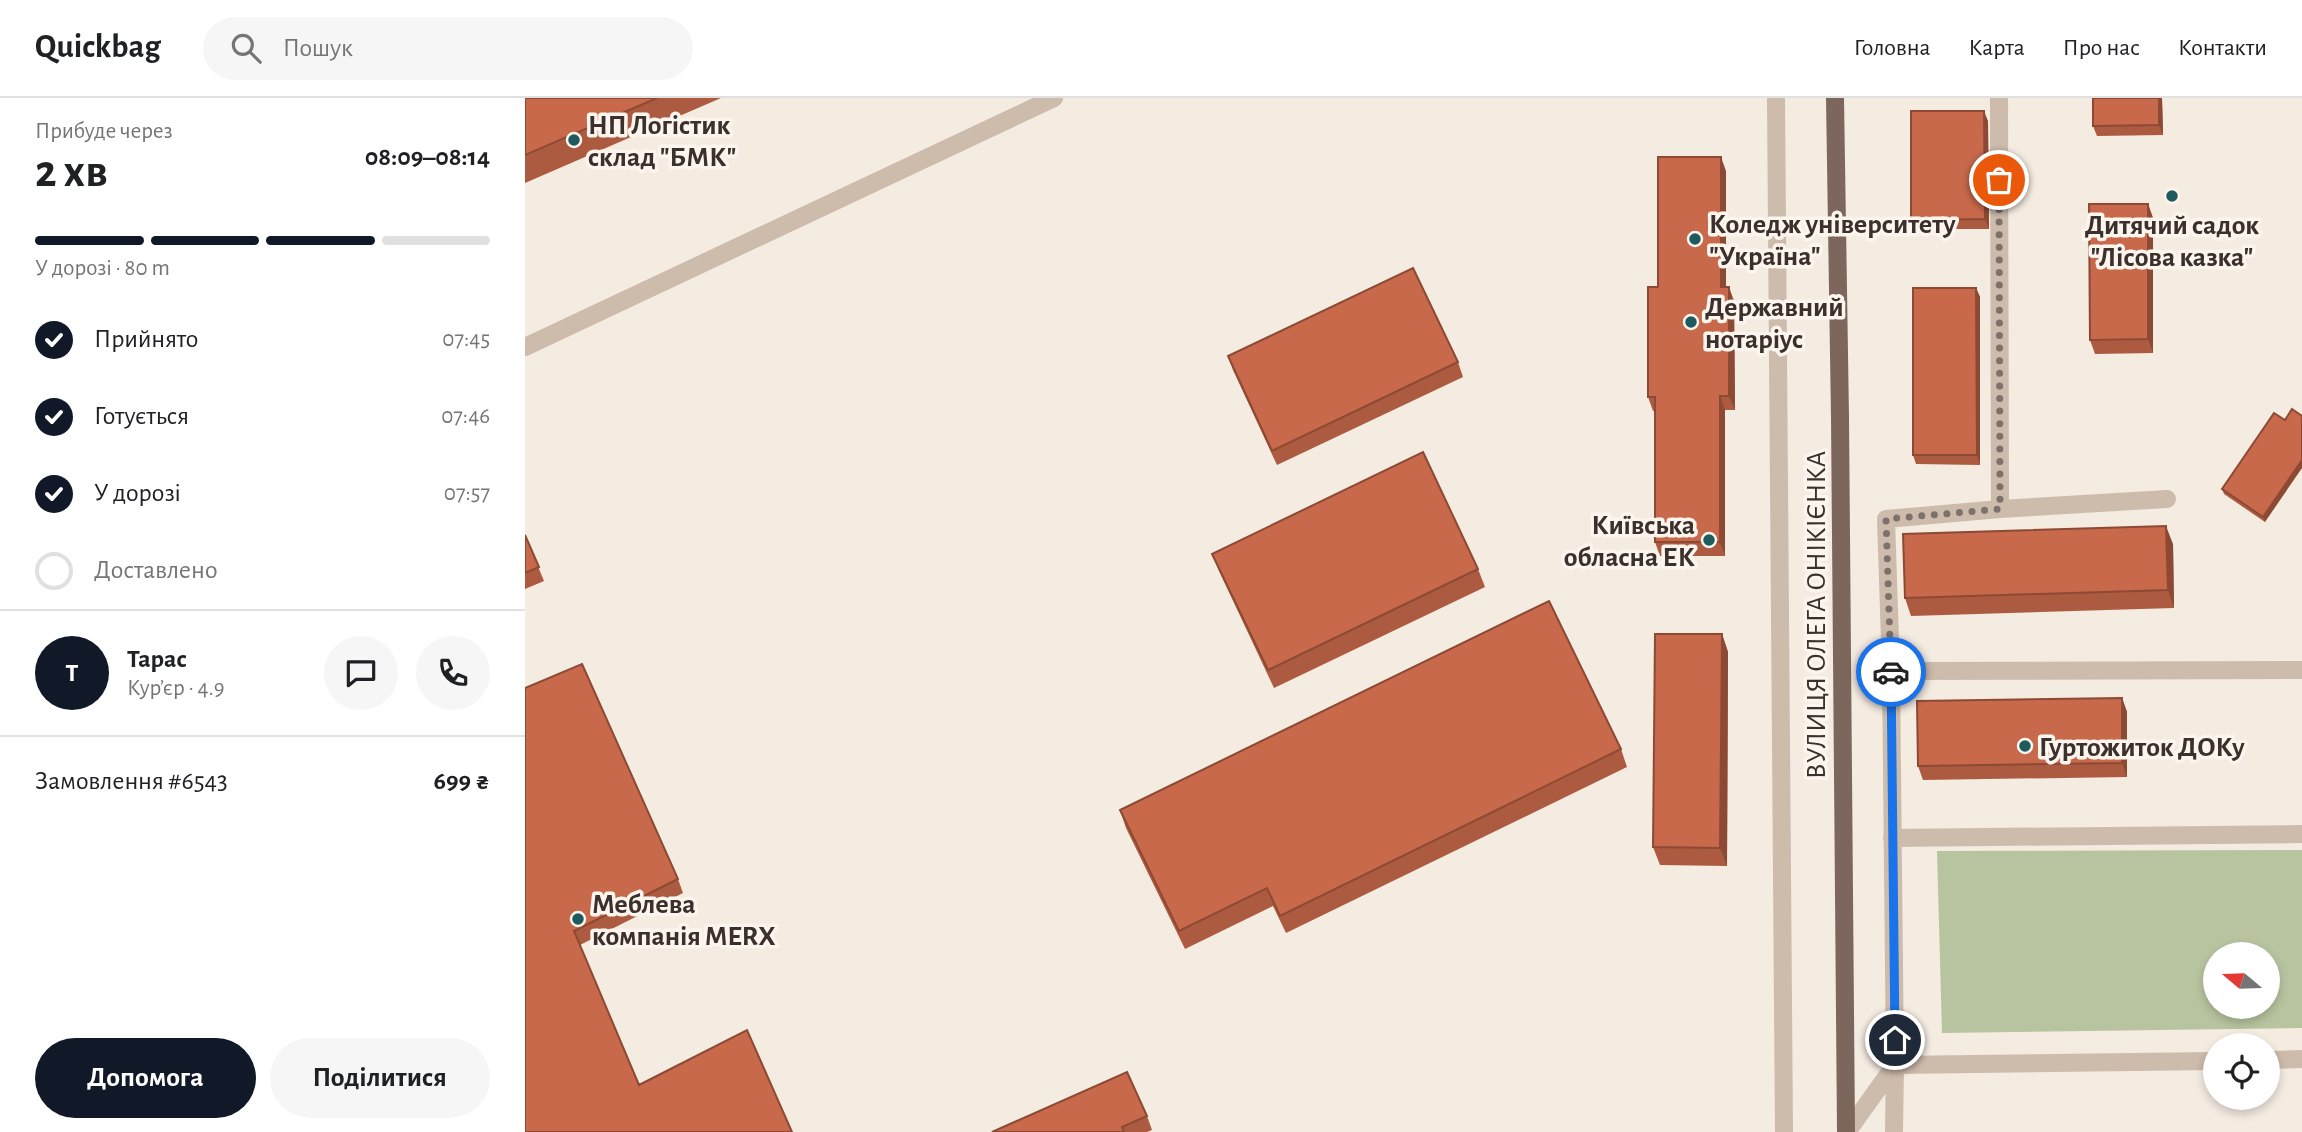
<!DOCTYPE html>
<html lang="uk">
<head>
<meta charset="utf-8">
<style>
	body { margin:0; font-family:"Alegreya Sans",sans-serif; background:#f6f6f6; color:#202124; height:100vh; display:flex; flex-direction:column; font-size:26px; white-space:nowrap }
	* { box-sizing:border-box; margin:0 }
	p { font-size:23px; color:#757577 }
	.icon { flex:none; width:38px; height:38px; fill:none; stroke:currentColor; stroke-width:2; stroke-linecap:round; stroke-linejoin:round }
	.map { position:relative; flex:1; overflow:hidden }
	.details { display:flex; flex-direction:column; background:#fff; width:525px }
	.details>* { flex:none }
	.needle { width:46px; rotate:289deg }
	.buttons { position:absolute; left:1678px; top:844px; display:grid; gap:14px }
	.buttons a { display:grid; place-items:center; width:77px; height:77px; border-radius:50%; background:#fff; box-shadow:0 4px 10px #0003; font-size:35px }
	.pin { position:absolute; display:grid; place-items:center; width:60px; height:60px; color:#fff; margin:-30px; border:4px solid #fff; border-radius:50%; box-shadow:0 2px 7px #0007 }
	.courier { position:absolute; display:grid; place-items:center; width:70px; height:70px; margin:-35px; border:5px solid #1a73e8; border-radius:50%; background:#fff; color:#222; box-shadow:0 2px 9px #0007 }
	.head em { font-style:normal; font-weight:700 }
	.head div { display:flex; flex-direction:column-reverse }
	.head { display:flex; align-items:center; justify-content:space-between; height:119px; padding:0 35px }
	h1 { font-size:46px; font-weight:700; line-height:52px }
	.bar { display:grid; grid-template-columns:repeat(4,1fr); gap:10px 7px; align-content:center; height:84px; padding:0 35px }
	.bar i { height:9px; border-radius:5px; background:#e0e0e0 }
	.bar .current { background:#111827 }
	.bar p { grid-column:span 4 }
	.line { display:flex; align-items:center; gap:18px; padding:0 35px; border-top:2px solid #e0e0e0 }
	.line div { flex:1 }
	.round { display:grid; place-items:center; flex:none; width:74px; height:74px; border-radius:37px; background:#f6f6f6 }
	ol { padding:0 35px; list-style:none }
	li { display:flex; align-items:center; gap:21px; height:77px }
	li p { margin-inline-start:auto }
	li .icon { padding:7px; border-radius:50%; background:#111827; color:#fff; stroke-width:4 }
	li:last-child { color:#757577 }
	li i { width:38px; height:38px; border:4px solid #e0e0e0; border-radius:50% }
	.action { display:flex; gap:14px; margin-top:auto; padding:14px 35px }
	.action a { flex:1; height:80px; border-radius:42px; background:#111827; color:#fff; font-size:28px; font-weight:700; line-height:80px; text-align:center }
	.action a+a { background:#f6f6f6; color:#202124 }
	header { display:flex; align-items:center; gap:42px; box-sizing:border-box; height:98px; padding:0 35px; background:#fff; border-bottom:2px solid #e0e0e0 }
	header strong { font-size:33px }
	nav { display:flex; gap:38px; margin-inline-start:auto; font-size:24px }
	.search { width:490px; height:63px; background:#f6f6f6; display:flex; align-items:center; gap:18px; box-sizing:border-box; padding:0 24px; border-radius:38px; color:#757577; font-size:26px }
	main { display:flex; flex:1; min-height:0 }
	.map>svg:first-child { display:block }
	.green { fill:#b8c4a0; fill-rule:evenodd }
	.lines { fill:none; stroke-linecap:round; stroke-linejoin:round }
	.lane { stroke:#cdbbac; stroke-width:18 }
	.street { stroke:#cdbbac; stroke-width:18 }
	.primary { stroke:#7d675c; stroke-width:18 }
	.wall { fill:#ac5a40 }
	.shaded-wall { fill:#8c4a34 }
	.building { fill:#c8694b; stroke:#8c4a34; stroke-width:2 }
	.done { stroke:#7c716b; stroke-width:7; stroke-dasharray:0 12.6 }
	.route { stroke:#1a73e8; stroke-width:9 }
	.poi-dot { fill:#1f5a5e; stroke:#fbf5ee; stroke-width:2.5 }
	.labels { text-anchor:middle; stroke-width:7; stroke-linejoin:round; paint-order:stroke }
	.poi-label { font-size:28px; font-weight:bold; fill:#3b302b; stroke:#fbf5ee; text-anchor:start }
	.street-label { font-size:28px; fill:#3b302b; stroke:#fbf5ee }
</style>
</head>
<body>
<header>
<strong>Quickbag</strong>
<div class="search"><svg class="icon" aria-label="search" viewBox="0 0 24 24"><circle cx="10" cy="10" r="6"/><path d="M15 15l6 6"/></svg>Пошук</div>
<nav><a>Головна</a><a>Карта</a><a>Про нас</a><a>Контакти</a></nav>
</header>
<main>
<section class="details">
<div class="head"><div><h1>2 хв</h1><p>Прибуде через</p></div><em>08:09–08:14</em></div>
<div class="bar"><i class="current"></i><i class="current"></i><i class="current"></i><i></i><p>У дорозі · 80 m</p></div>
<ol>
<li><svg class="icon" aria-label="check" viewBox="0 0 24 24"><path d="M5 12l5 5 9-10"/></svg>Прийнято<p>07:45</p></li>
<li><svg class="icon" aria-label="check" viewBox="0 0 24 24"><path d="M5 12l5 5 9-10"/></svg>Готується<p>07:46</p></li>
<li><svg class="icon" aria-label="check" viewBox="0 0 24 24"><path d="M5 12l5 5 9-10"/></svg>У дорозі<p>07:57</p></li>
<li><i></i>Доставлено</li>
</ol>
<div class="line" style="height:126px"><b class="round" style="background:#111827;color:#fff">Т</b><div><b>Тарас</b><p>Кур’єр · 4.9</p></div><a class="round"><svg class="icon" aria-label="chat" viewBox="0 0 24 24"><path d="M4 5h16v11H9l-5 4z"/></svg></a><a class="round"><svg class="icon" aria-label="phone" viewBox="0 0 24 24"><path d="M5 4h4l2 5-3 2q2 4 5 5l2-3 5 2v4C11 20 4 13 5 4z"/></svg></a></div>
<div class="line" style="height:91px"><div>Замовлення #6543</div><b>699 ₴</b></div>
<div class="action"><a>Допомога</a><a>Поділитися</a></div>
</section>
<div class="map">
<svg width="1777" height="1034" viewBox="0 0 1777 1034">
	<rect width="100%" height="100%" fill="#f4ebe1"/>
	<!-- green -->
	<path class="green" d="M 1777,752 L 1777,930 L 1417,935 L 1412,753 ZM 1690,856 L 1743,856 L 1743,908 L 1690,908 Z"/>
	<g class="lines">
		<!-- lane -->
		<path class="lane" d="M 1251,0 L 1259,1034
			M 1474,0 L 1475,411
			M 0,249 L 529,0
			M 1366,573 L 1777,572
			M 1367,740 L 1777,736
			M 1370,967 L 1366,573 L 1361,421 L 1475,411 L 1642,401"/>
		<!-- street -->
		<path class="street" d="M 1743,962 L 1777,961
			M 1370,967 L 1690,963
			M 1322,1034 L 1370,967
			M 1369,1034 L 1370,967"/>
		<!-- primary -->
		<path class="primary" d="M 1310,0 L 1315,319 L 1321,1034"/>
	</g>
	<!-- wall -->
	<path class="wall" d="M 0,0 L 196,0 L 0,85 Z
		M 1568,0 L 1637,0 L 1638,37 L 1572,38 L 1568,28 Z
		M 1463,23 L 1464,131 L 1390,131 L 1386,122 Z
		M 1201,73 L 1201,189 L 1209,203 L 1210,312 L 1200,312 L 1200,458 L 1135,458 L 1130,444 L 1130,313 L 1128,313 L 1123,299 Z
		M 1623,106 L 1628,120 L 1628,255 L 1570,256 L 1565,242 Z
		M 1451,190 L 1455,199 L 1455,367 L 1391,366 L 1388,357 Z
		M 703,258 L 933,264 L 938,279 L 752,367 L 708,272 Z
		M 1749,315 L 1740,424 L 1699,396 L 1697,391 Z
		M 0,437 L 19,483 L 0,491 Z
		M 1648,446 L 1649,510 L 1386,518 L 1380,500 Z
		M 687,456 L 953,471 L 960,489 L 749,590 L 694,473 Z
		M 1197,536 L 1203,554 L 1202,768 L 1135,767 L 1128,749 Z
		M 0,590 L 153,781 L 158,795 L 55,847 L 114,987 L 0,1034 Z
		M 1597,600 L 1602,614 L 1602,679 L 1398,682 L 1393,668 Z
		M 1096,651 L 1102,669 L 761,835 L 748,808 L 660,851 L 601,730 L 595,712 Z
		M 622,1018 L 627,1032 L 622,1034 L 467,1034 Z"/>
	<!-- shaded-wall -->
	<path class="shaded-wall" d="M 1634,0 L 1637,0 L 1638,37 L 1634,27 Z
		M 1459,13 L 1463,23 L 1464,131 L 1460,121 Z
		M 1196,59 L 1201,73 L 1201,203 L 1196,189 Z
		M 1623,106 L 1628,120 L 1628,255 L 1623,241 Z
		M 1204,189 L 1209,203 L 1210,312 L 1204,298 Z
		M 1451,190 L 1455,199 L 1455,367 L 1452,357 Z
		M 1195,298 L 1200,312 L 1200,458 L 1195,444 Z
		M 1777,362 L 1777,370 L 1740,424 L 1738,419 Z
		M 1641,428 L 1648,446 L 1649,510 L 1643,492 Z
		M 1197,536 L 1203,554 L 1202,768 L 1195,750 Z
		M 1597,600 L 1602,614 L 1602,679 L 1597,665 Z"/>
	<!-- building -->
	<path class="building" d="M 0,0 L 132,0 L 0,57 Z
		M 1568,0 L 1634,0 L 1634,27 L 1568,28 Z
		M 1386,13 L 1459,13 L 1460,121 L 1386,122 Z
		M 1133,59 L 1196,59 L 1196,189 L 1204,189 L 1204,298 L 1195,298 L 1195,444 L 1130,444 L 1130,299 L 1123,299 L 1123,189 L 1133,189 Z
		M 1564,106 L 1623,106 L 1623,241 L 1565,242 Z
		M 888,170 L 933,264 L 747,353 L 703,258 Z
		M 1388,190 L 1451,190 L 1452,357 L 1388,357 Z
		M 1767,311 L 1777,318 L 1777,362 L 1738,419 L 1697,391 L 1749,315 L 1760,322 Z
		M 898,354 L 953,471 L 743,572 L 687,456 Z
		M 1641,428 L 1643,492 L 1380,500 L 1378,436 Z
		M 0,437 L 14,469 L 0,475 Z
		M 1024,503 L 1096,651 L 755,818 L 742,790 L 654,833 L 595,712 Z
		M 1130,536 L 1197,536 L 1195,750 L 1128,749 Z
		M 57,566 L 153,781 L 49,833 L 114,987 L 222,932 L 267,1034 L 0,1034 L 0,590 Z
		M 1597,600 L 1597,665 L 1393,668 L 1392,603 Z
		M 602,974 L 622,1018 L 597,1029 L 599,1034 L 467,1034 Z"/>
	<g class="lines">
		<!-- done -->
		<path class="done" d="M 1366,574 L 1361,421 L 1475,411 L 1474,82"/>
		<!-- route -->
		<path class="route" d="M 1366,574 L 1370,942"/>
	</g>
	<!-- markers -->
	<g class="poi-dot">
		<circle cx="49" cy="42" r="7"/>
		<circle cx="1647" cy="98" r="7"/>
		<circle cx="1170" cy="141" r="7"/>
		<circle cx="1166" cy="224" r="7"/>
		<circle cx="1184" cy="442" r="7"/>
		<circle cx="1500" cy="648" r="7"/>
		<circle cx="53" cy="821" r="7"/>
	</g>
	<g class="labels">
		<!-- poi labels -->
		<g class="poi-label">
			<text x="63" y="36">НП Логістик<tspan x="63" dy="32">склад "БМК"</tspan></text>
			<text x="1184" y="135">Коледж університету<tspan x="1184" dy="32">"Україна"</tspan></text>
			<text x="1647" y="136" text-anchor="middle">Дитячий садок<tspan x="1647" dy="32">"Лісова казка"</tspan></text>
			<text x="1180" y="218">Державний<tspan x="1180" dy="32">нотаріус</tspan></text>
			<text x="1170" y="436" text-anchor="end">Київська<tspan x="1170" dy="32">обласна ЕК</tspan></text>
			<text x="1514" y="658">Гуртожиток ДОКу</text>
			<text x="67" y="815">Меблева<tspan x="67" dy="32">компанія MERX</tspan></text>
		</g>
		<!-- street labels -->
		<g class="street-label">
			<text transform="translate(1290 517) rotate(-90)" y="10">ВУЛИЦЯ ОЛЕГА ОНІКІЄНКА</text>
		</g>
	</g>
</svg>
<div class="buttons">
<a><svg class="needle" viewBox="-14 -14 28 28"><path d="M0-13l5 13h-10z" fill="#e53935"/><path d="M0 13l5-13h-10z" fill="#757577"/></svg></a>
<a><svg class="icon" aria-label="locate" viewBox="0 0 24 24"><circle cx="12" cy="12" r="6"/><path d="M12 2v4M12 18v4M2 12h4M18 12h4"/></svg></a>
</div>
<div class="pin" style="left:1474px;top:82px;background:#ea580c"><svg class="icon" aria-label="bag" viewBox="0 0 24 24"><path d="M5 8h14l-1 12H6zM9 8a3 3 0 0 1 6 0"/></svg></div>
<div class="pin" style="left:1370px;top:942px;background:#1f2937"><svg class="icon" aria-label="home" viewBox="0 0 24 24"><path d="M3 11l9-7 9 7M6 9v11h12V9"/></svg></div>
<div class="courier" style="left:1366px;top:574px"><svg class="icon" aria-label="car" viewBox="0 0 24 24"><path d="M5 17H2v-5l4-1 3-4h7l3 4 3 1v5h-3M9 17h6M6 11h13"/><circle cx="7" cy="17" r="2"/><circle cx="17" cy="17" r="2"/></svg></div>
</div>
</main>
</body>
</html>
